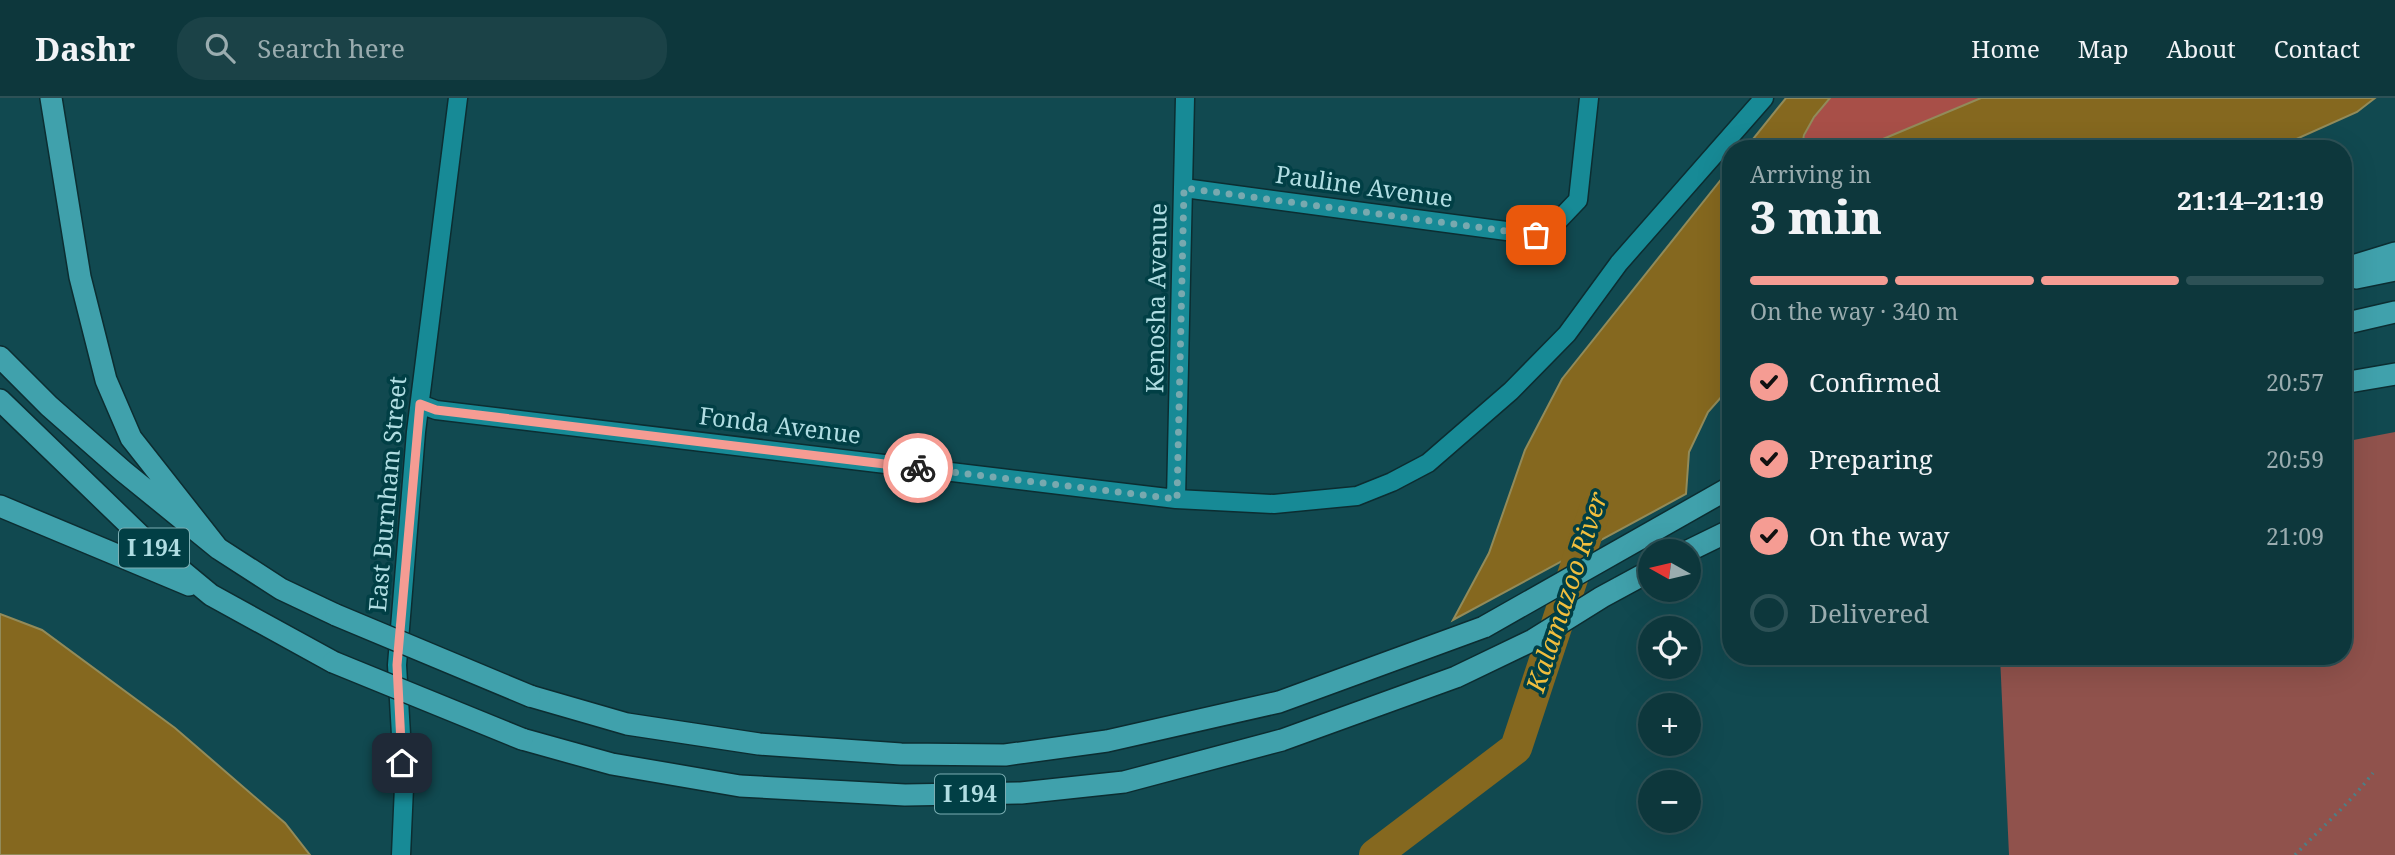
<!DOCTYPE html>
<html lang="en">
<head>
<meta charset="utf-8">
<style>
	body { margin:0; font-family:"Noto Serif",serif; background:#1b4247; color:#f1f3f6; height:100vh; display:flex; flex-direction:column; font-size:26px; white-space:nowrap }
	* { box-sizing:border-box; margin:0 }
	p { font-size:23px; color:#9aacaf }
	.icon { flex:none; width:38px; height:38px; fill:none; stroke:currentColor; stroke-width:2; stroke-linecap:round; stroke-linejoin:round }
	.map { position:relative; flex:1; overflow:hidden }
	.details { position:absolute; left:1722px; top:42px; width:630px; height:525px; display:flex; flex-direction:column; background:#0d373c; border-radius:28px; box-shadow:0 7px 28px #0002,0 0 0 2px #2d5156 }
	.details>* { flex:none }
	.needle { width:46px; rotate:278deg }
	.controls { position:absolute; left:1638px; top:441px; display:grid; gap:14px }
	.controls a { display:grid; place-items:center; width:63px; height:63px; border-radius:50%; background:#0d373c; box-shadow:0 7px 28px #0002,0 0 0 2px #2d5156; font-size:35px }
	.pin { position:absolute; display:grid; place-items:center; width:60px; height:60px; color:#fff; margin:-30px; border-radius:14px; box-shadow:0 4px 10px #0006 }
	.courier { position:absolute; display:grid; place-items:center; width:70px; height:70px; margin:-35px; border:5px solid #f59c93; border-radius:50%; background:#fff; color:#222; box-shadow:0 2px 9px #0007 }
	.head em { font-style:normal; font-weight:800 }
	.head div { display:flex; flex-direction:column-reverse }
	.head { display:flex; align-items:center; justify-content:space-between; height:119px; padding:0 28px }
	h1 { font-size:46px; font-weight:800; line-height:52px }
	.bar { display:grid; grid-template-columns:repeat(4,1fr); gap:10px 7px; align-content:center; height:84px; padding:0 28px }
	.bar i { height:9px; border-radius:5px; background:#2d5156 }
	.bar .on { background:#f59c93 }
	.bar p { grid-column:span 4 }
	ol { padding:0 28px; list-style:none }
	li { display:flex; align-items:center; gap:21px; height:77px }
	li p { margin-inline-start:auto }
	li .icon { padding:7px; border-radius:50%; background:#f59c93; color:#111; stroke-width:4 }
	li:last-child { color:#9aacaf }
	li i { width:38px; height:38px; border:4px solid #2d5156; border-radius:50% }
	header { display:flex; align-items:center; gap:42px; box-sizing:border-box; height:98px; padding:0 35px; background:#0d373c; border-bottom:2px solid #2d5156 }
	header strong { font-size:33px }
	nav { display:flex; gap:38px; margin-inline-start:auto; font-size:24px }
	.search { width:490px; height:63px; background:#1b4247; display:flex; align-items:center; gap:18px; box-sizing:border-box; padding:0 24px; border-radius:28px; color:#9aacaf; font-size:26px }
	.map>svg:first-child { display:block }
	.green { fill:#90524c }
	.forest { fill:#a84f48 }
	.water { fill:#85681f; stroke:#928b5a; stroke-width:2 }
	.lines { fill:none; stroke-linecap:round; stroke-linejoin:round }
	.river { stroke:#85681f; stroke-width:32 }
	.street-casing { stroke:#0c2d31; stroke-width:21 }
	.highway-casing { stroke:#0c2d31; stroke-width:24 }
	.path { stroke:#4c7f86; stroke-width:3.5; stroke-dasharray:2 5; stroke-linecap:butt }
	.street { stroke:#178a96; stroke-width:18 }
	.highway { stroke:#40a1ac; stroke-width:21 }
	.highway-bridge-casing { stroke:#0c2d31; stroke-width:24; stroke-linecap:butt }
	.highway-bridge { stroke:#40a1ac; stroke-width:21 }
	.done { stroke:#78a9af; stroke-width:7; stroke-dasharray:0 12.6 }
	.route { stroke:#f59c93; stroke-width:9 }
	.labels { text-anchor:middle; stroke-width:7; stroke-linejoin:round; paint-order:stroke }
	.shield { fill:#013f45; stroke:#7caeb3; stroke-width:2 }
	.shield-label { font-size:23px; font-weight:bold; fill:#b0dde2 }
	.street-label { font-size:24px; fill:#b0dde2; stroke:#013f45 }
	.water-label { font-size:26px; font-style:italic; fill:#f0be3e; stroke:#013f45 }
</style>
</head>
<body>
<header>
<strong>Dashr</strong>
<div class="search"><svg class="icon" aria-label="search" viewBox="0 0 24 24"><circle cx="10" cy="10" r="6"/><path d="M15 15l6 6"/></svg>Search here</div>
<nav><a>Home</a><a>Map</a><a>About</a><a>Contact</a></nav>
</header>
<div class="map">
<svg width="2395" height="757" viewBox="0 0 2395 757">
	<rect width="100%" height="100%" fill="#114950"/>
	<!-- green -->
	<path class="green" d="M 2395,334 L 2395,757 L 2009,757 L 2000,558 L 2343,558 L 2343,344 Z"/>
	<!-- forest -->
	<path class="forest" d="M 1830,0 L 1981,0 L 1864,50 L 1805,51 L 1802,48 C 1805,29 1817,15 1830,0 Z"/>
	<!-- water -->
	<path class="water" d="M 1786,0 L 1830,0 L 1814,19 L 1804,37 L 1802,48 L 1805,51 L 1745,51 Z
		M 1981,0 L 2375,0 L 2357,14 L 2274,51 L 1859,51 Z
		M 1731,69 L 1731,288 L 1708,314 L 1689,354 L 1686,396 L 1453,522 L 1489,455 L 1525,352 L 1562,281 Z
		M 0,516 L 42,532 L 175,630 L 285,725 L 310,757 L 0,757 Z"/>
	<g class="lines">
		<!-- river -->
		<path class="river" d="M 1375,757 L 1516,650 L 1594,414"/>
		<defs>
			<path id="street" d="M 1184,90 L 1536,137 L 1557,124 L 1578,102 L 1589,0
				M 420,306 L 436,312 L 1176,401 L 1274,406 L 1357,398 L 1392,384 L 1428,365 L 1511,293 L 1567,236 L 1619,165 L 1764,0
				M 1176,401 L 1185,0
				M 401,757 L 404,689 L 397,567 L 416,334 L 458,0"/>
			<path id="highway" d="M 51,0 L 80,179 L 106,282 L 131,340 L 216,448
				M 2343,171 L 2395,155
				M 2356,180 L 2395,172
				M 2343,226 L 2395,214
				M 0,259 L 49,308 L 123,373 L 219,451 L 281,491 L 336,517
				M 2343,285 L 2395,276
				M 0,302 L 147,444 L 211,497 L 333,564
				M 0,408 L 189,487
				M 1688,453 L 1731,432
				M 530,598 L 627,626 L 759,646 L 901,656 L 1005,657 L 1107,643 L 1279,604 L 1484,529 L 1731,389
				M 522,641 L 612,666 L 740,688 L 905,697 L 1021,695 L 1124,684 L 1282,642 L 1456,579 L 1533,542 L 1602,499 L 1650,473"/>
		</defs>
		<!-- street casing -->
		<use href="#street" class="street-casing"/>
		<!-- highway casing -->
		<use href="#highway" class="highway-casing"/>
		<!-- path -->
		<path class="path" d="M 2295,757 C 2322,729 2350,705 2373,675"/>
		<!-- street -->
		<use href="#street" class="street"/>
		<!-- highway -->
		<use href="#highway" class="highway"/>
		<defs>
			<path id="highway-bridge" d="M 336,517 L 530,598
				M 333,564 L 522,641"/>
		</defs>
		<!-- highway-bridge casing -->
		<use href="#highway-bridge" class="highway-bridge-casing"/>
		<!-- highway-bridge -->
		<use href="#highway-bridge" class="highway-bridge"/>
	</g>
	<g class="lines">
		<!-- done -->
		<path class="done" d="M 918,370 L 1177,401 L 1184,90 L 1536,137"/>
		<!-- route -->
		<path class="route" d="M 402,665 L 397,567 L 420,306 L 436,312 L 918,370"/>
	</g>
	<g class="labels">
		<!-- shield labels -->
		<g class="shield">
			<rect x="119" y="430.5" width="70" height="39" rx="5"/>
			<rect x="935" y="676.5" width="70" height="39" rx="5"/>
		</g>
		<g class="shield-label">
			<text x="154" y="458">I 194</text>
			<text x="970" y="704">I 194</text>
		</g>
		<!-- street labels -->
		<g class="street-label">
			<text transform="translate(1364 89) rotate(8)" y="8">Pauline Avenue</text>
			<text transform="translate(1157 200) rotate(-89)" y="8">Kenosha Avenue</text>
			<text transform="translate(780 328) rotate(7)" y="8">Fonda Avenue</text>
			<text transform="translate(388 396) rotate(-85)" y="8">East Burnham Street</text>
		</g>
		<!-- water labels -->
		<g class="water-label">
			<text transform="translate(1567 494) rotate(-72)" y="9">Kalamazoo River</text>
		</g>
	</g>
</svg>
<div class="controls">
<a><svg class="needle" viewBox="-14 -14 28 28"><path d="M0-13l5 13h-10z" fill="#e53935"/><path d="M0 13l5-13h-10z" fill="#9aacaf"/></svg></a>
<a><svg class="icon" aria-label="locate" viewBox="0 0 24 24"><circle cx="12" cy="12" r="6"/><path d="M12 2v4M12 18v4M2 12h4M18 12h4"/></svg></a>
<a>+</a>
<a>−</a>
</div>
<div class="pin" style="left:1536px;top:137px;background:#ea580c"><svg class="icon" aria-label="bag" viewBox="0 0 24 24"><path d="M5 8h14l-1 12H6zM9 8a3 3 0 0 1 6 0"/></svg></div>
<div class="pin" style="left:402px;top:665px;background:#1f2937"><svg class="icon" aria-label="home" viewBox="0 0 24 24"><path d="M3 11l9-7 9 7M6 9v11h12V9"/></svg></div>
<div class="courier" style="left:918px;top:370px"><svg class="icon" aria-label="bike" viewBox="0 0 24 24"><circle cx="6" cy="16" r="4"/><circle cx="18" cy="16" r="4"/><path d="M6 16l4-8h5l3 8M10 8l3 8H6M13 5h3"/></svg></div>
<section class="details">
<div class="head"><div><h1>3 min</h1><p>Arriving in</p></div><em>21:14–21:19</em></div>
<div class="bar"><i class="on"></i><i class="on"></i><i class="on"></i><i></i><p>On the way · 340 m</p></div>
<ol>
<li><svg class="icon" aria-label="check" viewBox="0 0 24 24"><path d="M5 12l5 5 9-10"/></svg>Confirmed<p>20:57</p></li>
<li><svg class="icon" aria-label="check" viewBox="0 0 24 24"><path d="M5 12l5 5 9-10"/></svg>Preparing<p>20:59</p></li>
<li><svg class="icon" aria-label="check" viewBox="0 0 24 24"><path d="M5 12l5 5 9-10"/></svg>On the way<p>21:09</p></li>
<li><i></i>Delivered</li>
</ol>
</section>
</div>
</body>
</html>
